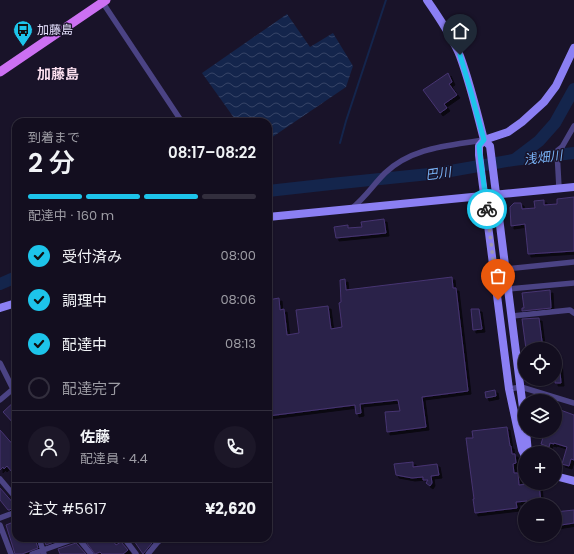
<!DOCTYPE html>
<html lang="ja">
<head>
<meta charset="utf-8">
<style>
	body { margin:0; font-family:Poppins,"Noto Sans JP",sans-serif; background:#1c1728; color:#f1f3f6; height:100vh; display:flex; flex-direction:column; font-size:15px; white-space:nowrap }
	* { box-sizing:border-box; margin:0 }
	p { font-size:13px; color:#9d9ca4 }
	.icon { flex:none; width:22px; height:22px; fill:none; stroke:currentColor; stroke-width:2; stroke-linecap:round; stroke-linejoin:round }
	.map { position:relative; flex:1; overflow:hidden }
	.panel { position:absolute; left:12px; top:118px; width:260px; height:424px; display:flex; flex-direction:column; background:#130e1f; border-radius:12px; box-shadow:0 1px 3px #0004,0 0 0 1px #322e3d }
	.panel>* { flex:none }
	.tools { position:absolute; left:518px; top:342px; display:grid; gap:8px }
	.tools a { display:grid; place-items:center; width:44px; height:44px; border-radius:50%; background:#130e1f; box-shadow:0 1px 3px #0004,0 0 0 1px #322e3d; font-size:20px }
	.pin { position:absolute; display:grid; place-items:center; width:34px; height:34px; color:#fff; margin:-41px -17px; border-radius:50% 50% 50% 0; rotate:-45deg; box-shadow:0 0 4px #0007 }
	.pin .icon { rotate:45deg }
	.courier { position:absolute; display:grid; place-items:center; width:40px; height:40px; margin:-20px; border:3px solid #1dc4ea; border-radius:50%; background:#fff; color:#222; box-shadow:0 1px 5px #0007 }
	.headline em { font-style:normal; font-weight:600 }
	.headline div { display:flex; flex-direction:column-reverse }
	.headline { display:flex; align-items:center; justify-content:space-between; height:68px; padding:0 16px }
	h1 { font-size:26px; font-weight:600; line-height:30px }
	.bar { display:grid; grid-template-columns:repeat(4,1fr); gap:6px 4px; align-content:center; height:48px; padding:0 16px }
	.bar i { height:5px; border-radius:3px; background:#322e3d }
	.bar .active { background:#1dc4ea }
	.bar p { grid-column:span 4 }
	.line { display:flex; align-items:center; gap:10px; padding:0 16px; border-top:1px solid #322e3d }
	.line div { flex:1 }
	.round { display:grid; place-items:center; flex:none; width:42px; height:42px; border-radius:21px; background:#1c1728 }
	ol { padding:0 16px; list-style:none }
	li { display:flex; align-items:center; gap:12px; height:44px }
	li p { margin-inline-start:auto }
	li .icon { padding:4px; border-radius:50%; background:#1dc4ea; color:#111; stroke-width:4 }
	li:last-child { color:#9d9ca4 }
	li i { width:22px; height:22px; border:2px solid #322e3d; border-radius:50% }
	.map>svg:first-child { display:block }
	.water { fill:url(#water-waves) }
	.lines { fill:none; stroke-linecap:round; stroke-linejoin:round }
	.stream { stroke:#14254c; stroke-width:2 }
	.river { stroke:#14254c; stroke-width:12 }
	.building { fill:#2c2148; stroke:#463572; filter:url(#shadow) }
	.street { stroke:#4b4384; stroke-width:5.5 }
	.secondary { stroke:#8b7ff3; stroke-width:8 }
	.primary { stroke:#cc70f2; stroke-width:9 }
	.done { stroke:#9d98b2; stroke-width:4; stroke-dasharray:0 7.2 }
	.route { stroke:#1dc4ea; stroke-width:5 }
	.labels { text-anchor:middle; stroke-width:3; stroke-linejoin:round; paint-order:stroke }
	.poi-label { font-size:12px; fill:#e4dffc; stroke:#191329; text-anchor:start }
	.water-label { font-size:13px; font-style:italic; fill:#76aff2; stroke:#191329 }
	.quarter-label { font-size:14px; font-weight:bold; fill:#fce0f0; stroke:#191329 }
</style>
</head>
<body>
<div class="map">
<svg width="574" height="554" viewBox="0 0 574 554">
	<defs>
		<pattern id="water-waves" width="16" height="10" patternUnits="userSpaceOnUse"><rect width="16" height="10" fill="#14254c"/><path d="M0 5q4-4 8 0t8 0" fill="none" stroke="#364467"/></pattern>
		<filter id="shadow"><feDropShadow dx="3" dy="3" stdDeviation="0" flood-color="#0009"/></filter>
	</defs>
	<rect width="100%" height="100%" fill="#191329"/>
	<!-- water -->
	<path class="water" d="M 287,14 L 310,47 L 333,33 L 353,66 L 346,87 L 268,140 L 268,122 L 237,122 L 202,73 Z"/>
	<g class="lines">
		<!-- stream -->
		<path class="stream" d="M 340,143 L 346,121 L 386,0"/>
		<!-- river -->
		<path class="river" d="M 514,160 L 539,141 L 555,123 L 574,89
			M 268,191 L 331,184 L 439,173 L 513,160 L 574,153
			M 0,284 L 16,277"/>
	</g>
	<!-- building -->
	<path class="building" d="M 448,73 L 452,82 L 449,84 L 457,95 L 444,104 L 447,108 L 440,113 L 423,90 Z
		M 574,197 L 574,251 L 528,254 L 525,224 L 511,226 L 510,207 L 514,203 L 521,203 L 522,209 L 535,208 L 534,201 L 544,200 L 544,205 L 557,204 L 557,199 Z
		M 384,219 L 386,233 L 336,238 L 334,227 L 348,225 L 348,228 L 362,227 L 361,222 Z
		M 452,277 L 453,288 L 456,288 L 468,391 L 422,397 L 426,427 L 387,432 L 385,412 L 400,411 L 398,400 L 360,404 L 361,413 L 356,414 L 355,405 L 268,416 L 268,300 L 279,298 L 280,310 L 284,309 L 287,335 L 299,333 L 296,310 L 328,306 L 331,329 L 342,327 L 339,303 L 341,302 L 340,280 L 345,279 L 346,290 Z
		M 550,290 L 551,308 L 522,311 L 522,308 L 524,308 L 522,293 Z
		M 471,309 L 479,309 L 482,329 L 473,330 Z
		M 539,318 L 543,349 L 526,349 L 522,319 Z
		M 555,360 L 559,360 L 561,383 L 555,383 Z
		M 495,390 L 496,396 L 486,398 L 485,392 Z
		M 16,400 L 16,426 L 3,412 Z
		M 555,408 L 574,415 L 574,460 L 571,459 L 569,466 L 562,464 L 567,447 L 554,443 L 554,444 L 550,443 L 549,447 L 541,444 L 545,431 L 555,431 Z
		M 507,427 L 510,446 L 511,446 L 512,454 L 515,454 L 516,463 L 513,464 L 514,473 L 518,473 L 519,485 L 539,483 L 541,505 L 527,505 L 527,501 L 516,502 L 517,508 L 475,513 L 473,499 L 474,499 L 466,438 L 473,438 L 472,431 Z
		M 0,430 L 16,448 L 16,477 L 7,466 L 4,469 L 3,467 L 0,470 Z
		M 413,462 L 413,467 L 437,464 L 439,475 L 431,476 L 432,483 L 430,486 L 426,483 L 428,480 L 423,480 L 423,477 L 412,478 L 396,475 L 394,464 Z
		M 0,488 L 15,505 L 10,510 L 8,510 L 0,500 Z
		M 574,510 L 574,523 L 555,526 L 555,512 Z
		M 16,521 L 16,538 L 33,538 L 35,539 L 38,548 L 22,554 L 15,554 L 6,525 Z
		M 43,538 L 64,538 L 46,545 Z
		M 83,538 L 111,538 L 116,545 L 121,542 L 128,550 L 123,554 L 102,554 L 100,552 L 95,554 Z
		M 132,538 L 156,538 L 143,554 Z
		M 76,543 L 86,554 L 60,554 L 58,549 Z"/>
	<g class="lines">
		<!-- street -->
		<path class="street" d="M 101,0 L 182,122
			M 559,188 L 557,151 L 562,147 L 574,126
			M 351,209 C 365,198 373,185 385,173 C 413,147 448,146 484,140
			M 495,270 L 574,262
			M 508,289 L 574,283
			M 512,316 L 570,310 L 574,313
			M 0,363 L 16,395
			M 509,389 L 521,387 L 574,403
			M 0,400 L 13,389
			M 0,479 L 16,498
			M 0,518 L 16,512
			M 0,525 L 11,554
			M 39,538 L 44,554
			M 78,538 L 91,554
			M 124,538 L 136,554
			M 32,554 L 77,538
			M 148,554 L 157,543 L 163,538"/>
		<!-- secondary -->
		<path class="secondary" d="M 427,0 C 439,18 452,36 460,56 C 470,83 477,112 484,140
			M 484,140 L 479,146 L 479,155 L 509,389 L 522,450 L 525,456
			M 484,140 L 490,146 L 525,424
			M 484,140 L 508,132 L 522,122 L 544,102 L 556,86 L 574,48
			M 268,217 L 574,187
			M 0,308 L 16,303
			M 526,431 L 528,453
			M 555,476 L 574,481"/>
		<!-- primary -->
		<path class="primary" d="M 0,72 L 106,0"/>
	</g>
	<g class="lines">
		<!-- done -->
		<path class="done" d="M 487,209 L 498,300"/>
		<!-- route -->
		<path class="route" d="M 460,55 L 471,92 L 484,140 L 479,146 L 480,155 L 487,209"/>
	</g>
	<!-- icons -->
	<defs>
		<symbol id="bus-pin" viewBox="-11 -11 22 30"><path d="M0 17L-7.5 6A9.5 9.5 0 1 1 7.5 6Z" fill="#1dc4ea" stroke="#191329"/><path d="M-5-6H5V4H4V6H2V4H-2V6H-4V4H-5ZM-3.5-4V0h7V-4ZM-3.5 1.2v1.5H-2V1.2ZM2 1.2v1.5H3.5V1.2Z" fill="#111"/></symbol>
	</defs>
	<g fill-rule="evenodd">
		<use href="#bus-pin" x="12" y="19" width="22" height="30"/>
	</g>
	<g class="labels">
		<!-- poi labels -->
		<g class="poi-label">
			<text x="37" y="34">加藤島</text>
		</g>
		<!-- water labels -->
		<g class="water-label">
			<text transform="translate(543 157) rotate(-7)" y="5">浅畑川</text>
			<text transform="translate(438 173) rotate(-8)" y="5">巴川</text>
		</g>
		<!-- quarter labels -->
		<g class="quarter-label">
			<text x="58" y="79">加藤島</text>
		</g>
	</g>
</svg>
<div class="tools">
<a><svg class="icon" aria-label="locate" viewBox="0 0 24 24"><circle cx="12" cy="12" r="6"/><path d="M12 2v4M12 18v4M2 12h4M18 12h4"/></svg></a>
<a><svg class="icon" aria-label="layers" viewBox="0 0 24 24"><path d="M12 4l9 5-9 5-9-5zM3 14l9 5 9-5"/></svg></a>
<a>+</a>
<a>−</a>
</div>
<div class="pin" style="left:498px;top:300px;background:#ea580c"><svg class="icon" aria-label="bag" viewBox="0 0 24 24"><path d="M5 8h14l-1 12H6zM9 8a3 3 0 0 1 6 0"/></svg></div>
<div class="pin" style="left:460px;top:55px;background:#1f2937"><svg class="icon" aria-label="home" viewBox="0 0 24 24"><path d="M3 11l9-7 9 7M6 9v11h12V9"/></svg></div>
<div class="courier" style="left:487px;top:209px"><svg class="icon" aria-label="bike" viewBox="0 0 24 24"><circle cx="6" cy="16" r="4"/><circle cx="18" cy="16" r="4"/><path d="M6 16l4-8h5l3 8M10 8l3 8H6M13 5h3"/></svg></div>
<section class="panel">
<div class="headline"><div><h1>2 分</h1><p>到着まで</p></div><em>08:17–08:22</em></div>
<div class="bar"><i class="active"></i><i class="active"></i><i class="active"></i><i></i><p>配達中 · 160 m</p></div>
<ol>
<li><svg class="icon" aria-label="check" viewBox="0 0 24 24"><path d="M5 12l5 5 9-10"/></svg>受付済み<p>08:00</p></li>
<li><svg class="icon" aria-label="check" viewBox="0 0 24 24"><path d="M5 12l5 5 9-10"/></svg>調理中<p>08:06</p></li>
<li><svg class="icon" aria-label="check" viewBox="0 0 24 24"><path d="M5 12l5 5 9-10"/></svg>配達中<p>08:13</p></li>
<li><i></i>配達完了</li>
</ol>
<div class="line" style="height:72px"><a class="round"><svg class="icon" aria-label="person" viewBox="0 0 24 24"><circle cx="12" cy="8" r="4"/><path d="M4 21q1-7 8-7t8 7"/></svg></a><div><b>佐藤</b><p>配達員 · 4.4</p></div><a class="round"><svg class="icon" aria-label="phone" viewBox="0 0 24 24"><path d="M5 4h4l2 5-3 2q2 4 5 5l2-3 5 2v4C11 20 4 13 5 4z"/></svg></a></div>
<div class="line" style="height:52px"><div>注文 #5617</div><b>¥2,620</b></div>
</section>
</div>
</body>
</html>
